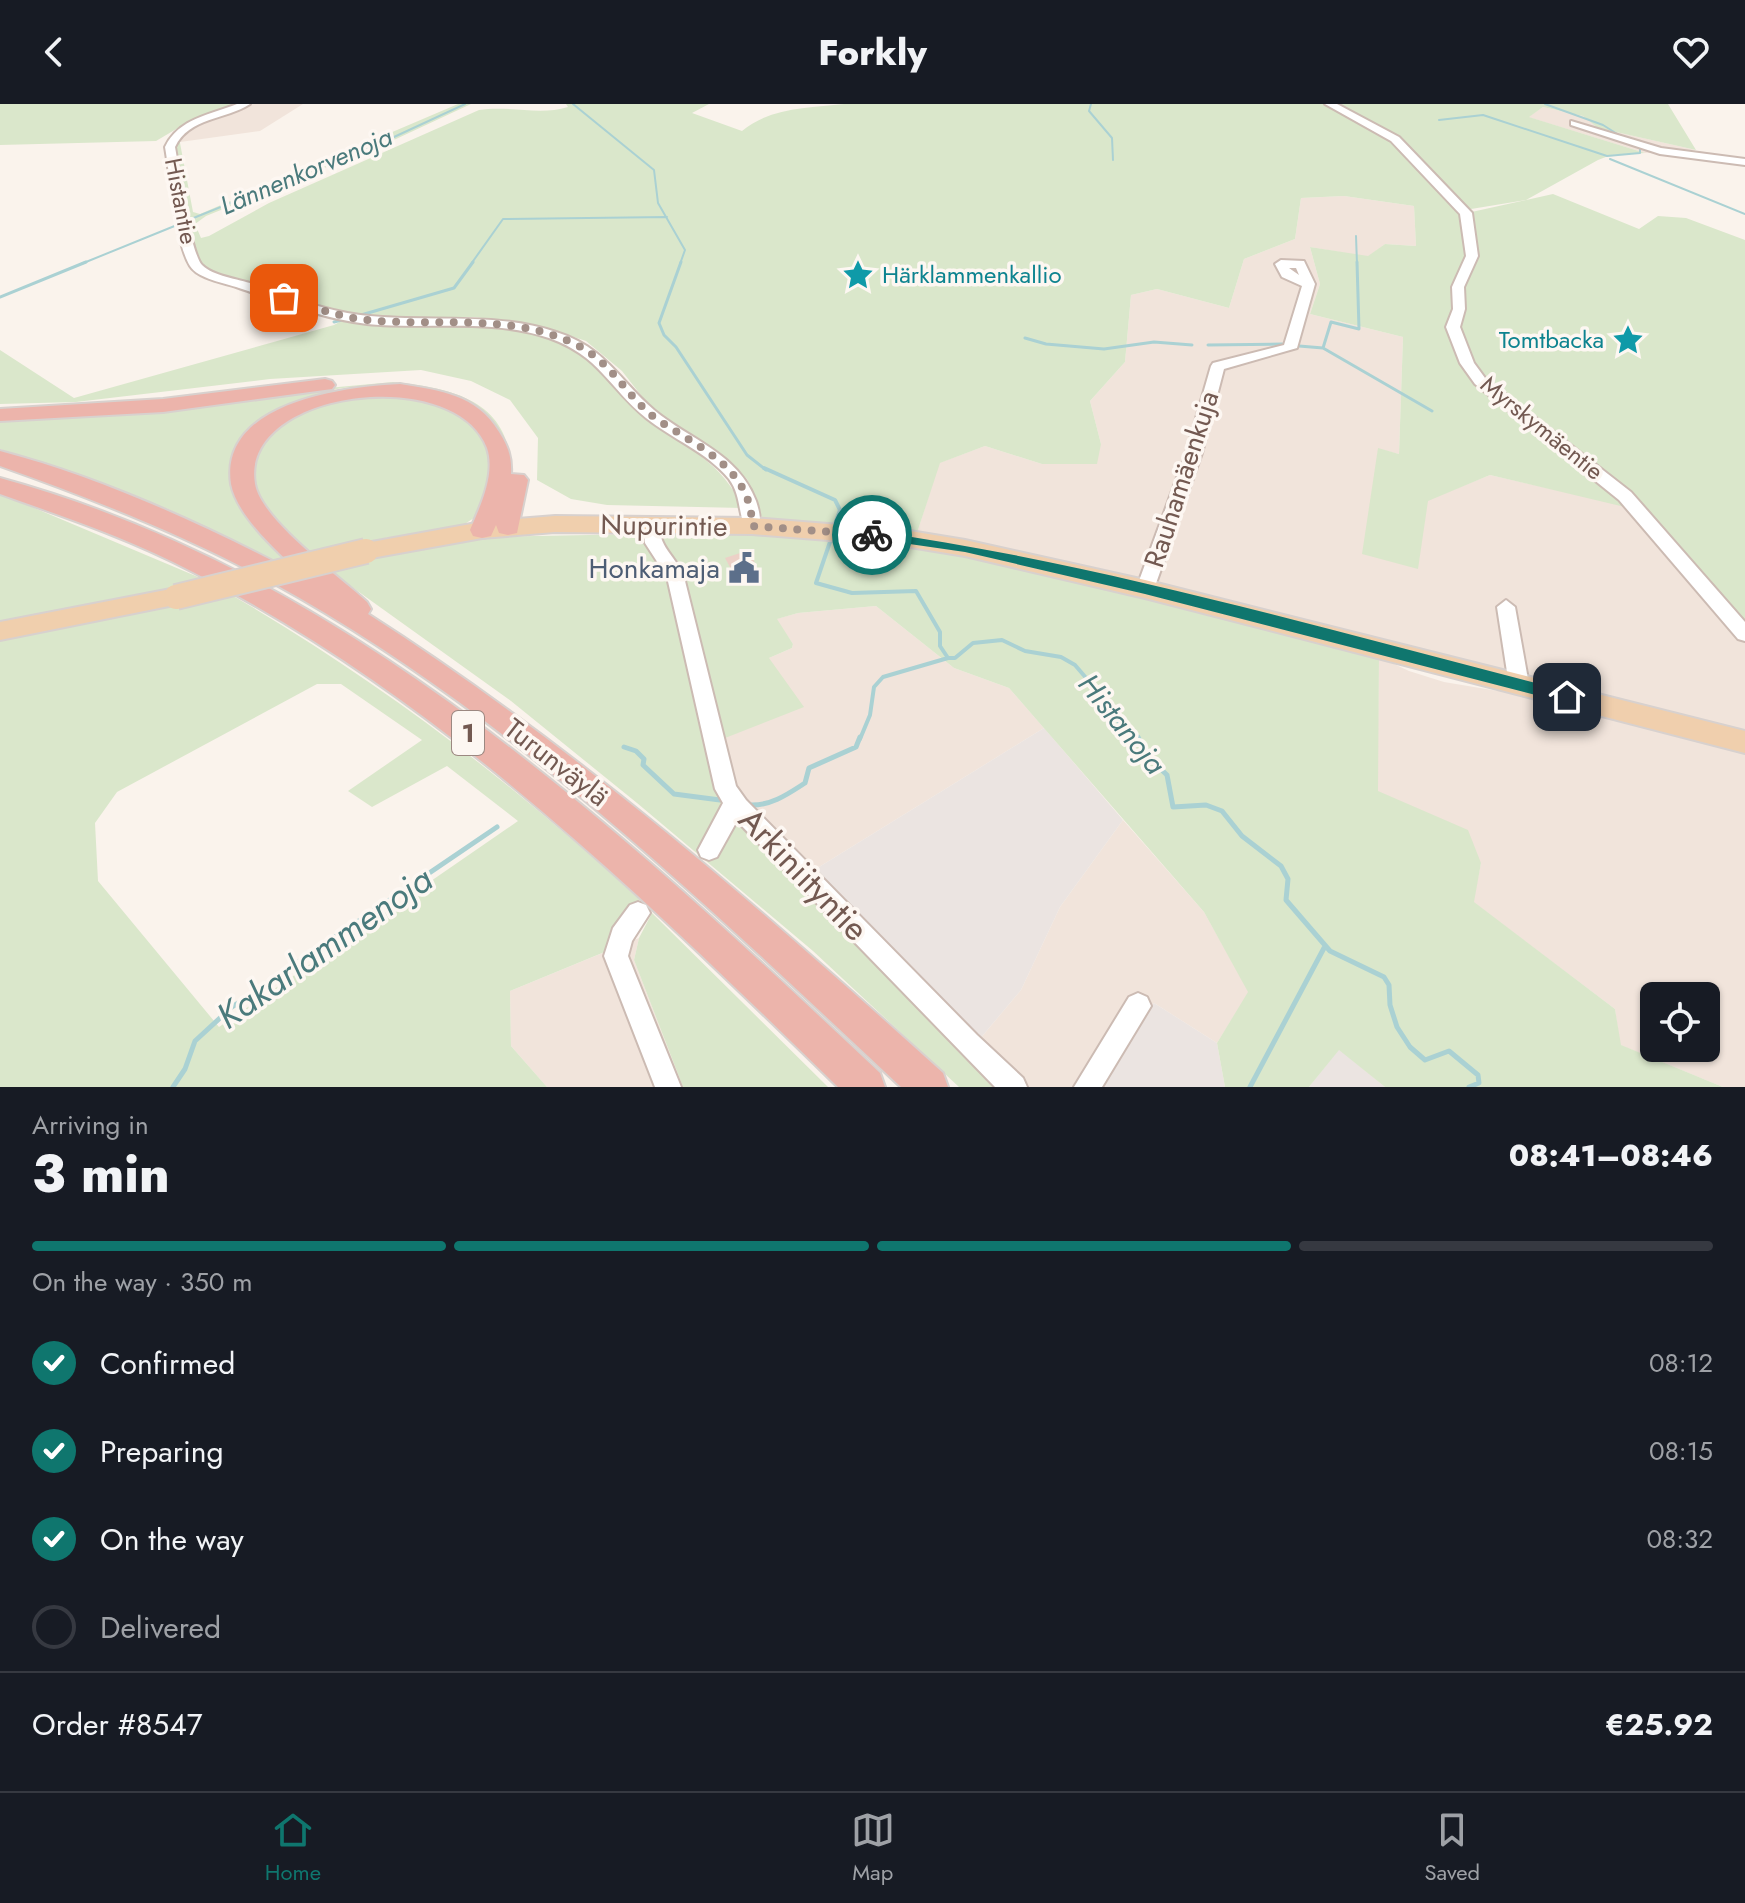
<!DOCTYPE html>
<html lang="en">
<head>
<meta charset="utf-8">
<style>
	body { margin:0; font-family:Jost,sans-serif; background:#20242c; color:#f1f3f6; height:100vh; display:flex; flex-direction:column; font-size:30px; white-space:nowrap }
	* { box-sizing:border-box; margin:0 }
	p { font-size:26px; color:#9ea1a6 }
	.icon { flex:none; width:44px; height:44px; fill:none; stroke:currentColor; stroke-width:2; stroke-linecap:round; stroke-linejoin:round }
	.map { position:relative; height:983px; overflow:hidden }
	.details { display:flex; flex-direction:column; background:#171b24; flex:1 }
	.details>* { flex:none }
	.buttons { position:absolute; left:1640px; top:878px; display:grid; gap:16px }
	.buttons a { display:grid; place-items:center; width:80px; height:80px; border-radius:12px; background:#171b24; box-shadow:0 2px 6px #0004; font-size:40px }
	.pin { position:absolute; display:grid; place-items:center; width:68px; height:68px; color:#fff; margin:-34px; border-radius:16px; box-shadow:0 4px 12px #0006 }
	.courier { position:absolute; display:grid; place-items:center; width:80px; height:80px; margin:-40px; border:6px solid #0f766e; border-radius:50%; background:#fff; color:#222; box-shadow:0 2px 10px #0007 }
	.overview em { font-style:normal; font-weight:800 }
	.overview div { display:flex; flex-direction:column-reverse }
	.overview { display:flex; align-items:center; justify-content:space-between; height:136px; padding:0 32px }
	h1 { font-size:52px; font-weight:800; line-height:60px }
	.bar { display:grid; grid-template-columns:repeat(4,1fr); gap:12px 8px; align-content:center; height:96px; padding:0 32px }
	.bar i { height:10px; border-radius:6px; background:#363941 }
	.bar .active { background:#0f766e }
	.bar p { grid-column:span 4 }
	.line { display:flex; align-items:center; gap:20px; padding:0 32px; border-top:2px solid #363941 }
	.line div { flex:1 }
	ol { padding:0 32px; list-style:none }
	li { display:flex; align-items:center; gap:24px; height:88px }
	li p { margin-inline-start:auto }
	li .icon { padding:8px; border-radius:50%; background:#0f766e; color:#fff; stroke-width:4 }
	li:last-child { color:#9ea1a6 }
	li i { width:44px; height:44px; border:4px solid #363941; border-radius:50% }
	header { display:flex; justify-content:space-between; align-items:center; height:104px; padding:0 32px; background:#171b24; font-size:36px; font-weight:800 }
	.tabs { display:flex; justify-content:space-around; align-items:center; height:112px; border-top:2px solid #363941; background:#171b24; font-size:22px; color:#9ea1a6 }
	.tabs a { display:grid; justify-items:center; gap:4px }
	.tabs .active { color:#0f766e }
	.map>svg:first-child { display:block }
	.residential { fill:#f1e4db; fill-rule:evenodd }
	.industrial { fill:#ebe4e1 }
	.green { fill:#dae7cb; fill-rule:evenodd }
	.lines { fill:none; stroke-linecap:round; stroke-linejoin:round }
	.stream-far3 { stroke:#aad1d3; stroke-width:2 }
	.stream-far2 { stroke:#aad1d3; stroke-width:3 }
	.stream-far1 { stroke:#aad1d3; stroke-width:4 }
	.stream { stroke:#aad1d3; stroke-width:5 }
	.building { fill:#ecd1c7 }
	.minor-casing { stroke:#ccbbb3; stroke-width:4 }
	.major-casing { stroke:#d8d1ce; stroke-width:4 }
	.highway-casing { stroke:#d8d1ce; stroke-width:4 }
	.minor { fill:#fff; fill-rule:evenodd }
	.major { fill:#f0cfad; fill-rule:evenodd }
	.highway { fill:#ecb4ab; fill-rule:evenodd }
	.major-bridge-casing { stroke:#d8d1ce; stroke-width:28; stroke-linecap:butt }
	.major-bridge { stroke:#f0cfad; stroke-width:24 }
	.route { fill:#0f766e }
	.done { stroke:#a28f87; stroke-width:8; stroke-dasharray:0 14.4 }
	.labels { text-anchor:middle; stroke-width:7; stroke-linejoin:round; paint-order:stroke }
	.far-street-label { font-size:24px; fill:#735951; stroke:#fdf7f2 }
	.far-culture-label { font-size:24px; fill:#0d838f; stroke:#fdf7f2; text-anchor:start }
	.far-water-label { font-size:26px; font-style:italic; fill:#4a7a7c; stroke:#fdf7f2 }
	.shield { fill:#fdf7f2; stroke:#9c8881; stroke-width:2 }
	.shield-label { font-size:26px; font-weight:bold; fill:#735951 }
	.street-label { font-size:28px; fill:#735951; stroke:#fdf7f2 }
	.service-label { font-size:28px; fill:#4e5e75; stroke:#fdf7f2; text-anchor:end }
	.water-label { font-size:30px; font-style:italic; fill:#4a7a7c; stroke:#fdf7f2 }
	.near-street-label { font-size:34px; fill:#735951; stroke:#fdf7f2 }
	.near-water-label { font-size:36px; font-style:italic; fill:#4a7a7c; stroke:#fdf7f2 }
</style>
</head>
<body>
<header><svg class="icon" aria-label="back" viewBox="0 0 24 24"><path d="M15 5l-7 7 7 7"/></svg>Forkly<svg class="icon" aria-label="heart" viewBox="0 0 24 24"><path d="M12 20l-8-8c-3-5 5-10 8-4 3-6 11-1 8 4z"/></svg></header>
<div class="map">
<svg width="1745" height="983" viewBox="0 0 1745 983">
	<rect width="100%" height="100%" fill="#faf3ec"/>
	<!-- residential -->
	<path class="residential" d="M 249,0 L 303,0 L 260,27 L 173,39 L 193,22 Z
		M 1543,3 L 1583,12 L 1599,24 L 1696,46 L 1645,49 L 1528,13 Z
		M 1344,92 L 1414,102 L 1416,142 L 1385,140 L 1368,153 L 1310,143 L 1320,180 L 1310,210 L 1403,233 L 1399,350 L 1378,345 L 1428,396 L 1490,371 L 1627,402 L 1735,532 L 1745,535 L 1745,630 L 917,429 L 939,359 L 985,342 L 1042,360 L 1101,340 L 1090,297 L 1125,258 L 1131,191 L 1157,185 L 1229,204 L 1244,155 L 1295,135 L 1301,94 Z
		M 876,502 L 954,564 L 1009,584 L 1044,624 L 798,776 L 733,709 L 720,636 L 769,554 L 792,544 L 793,540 L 776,515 L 798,509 Z
		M 1379,553 L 1409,567 L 1444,578 L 1498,587 L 1506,583 L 1745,644 L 1745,983 L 1723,983 L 1620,941 L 1615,905 L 1473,798 L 1481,759 L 1377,687 ZM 1654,892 L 1706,892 L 1706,944 L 1654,944 Z
		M 1123,716 L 1204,808 L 1249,888 L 1217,939 L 1154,899 L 1098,983 L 1004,983 L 968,949 L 1021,886 L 1060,803 Z
		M 639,834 L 634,856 L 683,983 L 547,983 L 511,942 L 510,887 Z"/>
	<!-- industrial -->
	<path class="industrial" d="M 1044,624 L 1123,716 L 1060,803 L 1021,886 L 968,949 L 798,776 Z
		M 1154,899 L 1217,939 L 1225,983 L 1098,983 Z
		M 1339,945 L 1385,983 L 1309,983 Z"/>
	<!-- green -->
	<path class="green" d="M 0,0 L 237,0 L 178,24 L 156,37 L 0,41 Z
		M 458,0 L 471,0 L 396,35 L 206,112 L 195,120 L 201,134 L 209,132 L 269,99 L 479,6 C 509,1 539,12 568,3 L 566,0 L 709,0 L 692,9 L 742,27 C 771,3 809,4 844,0 L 1668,0 L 1696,46 L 1598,24 L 1583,12 L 1543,3 L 1529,13 L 1645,49 L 1611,51 L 1598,56 L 1526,96 L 1465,106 L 1467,109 L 1553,90 L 1639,125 L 1658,112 L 1686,114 L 1745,136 L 1745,526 L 1650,409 L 1490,371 L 1428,397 L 1418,465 L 1362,450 L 1378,344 L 1399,350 L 1403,233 L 1310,210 L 1320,180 L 1310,143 L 1368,152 L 1385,140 L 1416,142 L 1414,102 L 1344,92 L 1301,94 L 1295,135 L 1244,155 L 1229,204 L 1157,185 L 1131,191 L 1125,258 L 1090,297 L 1101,340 L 1097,360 L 1042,360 L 985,342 L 940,359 L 917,429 L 763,416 L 747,375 L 703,338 L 654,308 L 622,267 L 586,237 L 537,221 L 474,213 L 384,214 L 328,204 L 209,167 L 197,155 L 173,39 L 180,39 L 193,108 L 200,110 Z
		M 345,215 C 409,218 538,213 589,252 C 611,270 625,298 647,315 C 687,344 721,357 743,404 L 607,401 L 571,395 L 537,376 L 538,334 L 510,296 L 471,277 L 421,266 L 270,275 L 76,298 L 0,300 L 0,246 L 74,294 L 334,221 Z
		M 393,278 C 455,284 513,298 511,372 L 486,314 C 425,294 362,263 301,299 C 283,309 252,349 237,366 L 317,479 L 168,405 L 0,345 L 0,314 Z
		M 416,290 L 479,321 L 494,356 L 482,409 L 463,421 L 385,434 L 312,454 L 273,417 L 251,385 L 259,335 L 328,294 Z
		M 0,391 L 25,400 L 210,478 L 0,520 Z
		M 657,425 L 857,435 L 919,445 L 1013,462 L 1379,553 L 1378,687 L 1468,726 L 1481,759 L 1474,798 L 1615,905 L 1621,941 L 1723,983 L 1385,983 L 1339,946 L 1309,983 L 1225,983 L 1217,939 L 1248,888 L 1204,808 L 1009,584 L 954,564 L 876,502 L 798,509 L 777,515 L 793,540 L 792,544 L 769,554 L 804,603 L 720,636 L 656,437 Z
		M 644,430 L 650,447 L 666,463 L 716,680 L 1004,983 L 959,983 L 813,847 L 637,699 L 511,597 L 324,463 L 481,433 Z
		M 225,487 C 378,576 510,676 640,796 L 622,815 L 607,847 L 510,887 L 511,942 L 547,983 L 0,983 L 0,533 ZM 317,580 L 341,580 L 422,636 L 348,687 L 372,703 L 447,662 L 518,717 L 219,923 L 98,777 L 95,719 L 117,688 Z
		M 652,809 L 828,983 L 683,983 L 634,856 L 639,834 Z"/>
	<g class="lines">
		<!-- stream-far3 -->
		<path class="stream-far3" d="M 573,0 L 654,66 L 658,99 L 685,146 L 680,160
			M 1091,0 L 1089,7 L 1112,34 L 1113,56
			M 1545,0 L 1603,21 L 1622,33
			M 1439,16 L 1483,11 L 1607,52 L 1640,49 L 1640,42
			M 1610,55 L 1745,110
			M 191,115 L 394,33 L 465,0
			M 1356,132 L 1357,160
			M 81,160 L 177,121
			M 471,160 L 503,115 L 667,113"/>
		<!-- stream-far2 -->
		<path class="stream-far2" d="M 681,158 L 659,219 L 664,231 L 676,243 L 747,351 L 766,366
			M 0,193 L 86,158
			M 361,211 L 454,184 L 473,158
			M 334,218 L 342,216
			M 1025,234 L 1046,240 L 1104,245 L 1154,238 L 1192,241
			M 1208,241 L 1282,240
			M 1299,242 L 1323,244 L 1331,218 L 1359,225 L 1357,158
			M 1323,244 L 1432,307"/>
		<!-- stream-far1 -->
		<path class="stream-far1" d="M 764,364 L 835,396 L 840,406 L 835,420
			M 831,435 L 816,479 L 852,489 L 916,487 L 940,528 L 940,542 L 948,554 L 955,554 L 973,539 L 1002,536 L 1025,547 L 1061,553 L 1075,561 L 1099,589 L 1104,605 L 1139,635
			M 860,635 L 870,611 L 874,583 L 883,573 L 948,554"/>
		<!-- stream -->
		<path class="stream" d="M 1138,633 L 1148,653 L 1167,671 L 1173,703 L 1206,701 L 1222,707 L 1242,732 L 1281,762 L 1288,775 L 1286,796 L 1330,847 L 1384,873 L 1389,881 L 1390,901 L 1397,923 L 1410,943 L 1425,956 L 1449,947 L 1478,971 L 1479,979 L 1469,983
			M 624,643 L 636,647 L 644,655 L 643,661 L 674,690 L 720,696
			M 750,701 C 771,702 788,690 805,679 L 809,664 L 856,643 L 860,633
			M 173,983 L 185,965 L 195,937 L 232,903 L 497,723
			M 1250,983 L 1324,844"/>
	</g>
	<!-- building -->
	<path class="building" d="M 749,446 L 762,475 L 740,481 L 725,454 Z"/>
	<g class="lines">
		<defs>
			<path id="minor" d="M 237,0 L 250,0 C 226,16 189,13 175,43 C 179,64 190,148 202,161 C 213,172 238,175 253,180 C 291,193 329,209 370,212 C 432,218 496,208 556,228 C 605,243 619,276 654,306 C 690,336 738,349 756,397 C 759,406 762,417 758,426 L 746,426 C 738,409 741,391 729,375 C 707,348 672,335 646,314 C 608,283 600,252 549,234 C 491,214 427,226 367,220 C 323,215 281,198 239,184 C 225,179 198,175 190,162 C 176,140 170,71 165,43 C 179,14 210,11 237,0 Z
				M 1325,0 L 1337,0 L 1399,33 L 1472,109 L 1478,152 L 1464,183 L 1465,205 L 1460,223 L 1474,259 L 1485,274 L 1631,388 L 1745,518 L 1745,537 L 1738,535 L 1619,396 L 1475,280 L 1460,259 L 1446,223 L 1453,205 L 1452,183 L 1466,152 L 1460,110 L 1391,37 Z
				M 1571,17 L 1661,44 L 1745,55 L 1745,61 L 1660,50 L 1571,21 Z
				M 1281,156 L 1304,157 L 1315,180 L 1297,244 L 1224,265 L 1202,349 L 1154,485 L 1145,491 L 1139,490 L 1136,485 L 1186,349 L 1211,262 L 1213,259 L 1284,241 L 1302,182 L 1282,173 L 1275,160 ZM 1289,164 L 1296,164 L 1299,171 Z
				M 652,414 L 660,420 C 657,442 677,453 684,473 L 736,682 L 746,696 L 977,931 L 1023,974 L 1027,983 L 995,983 L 737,717 L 717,753 L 709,756 L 701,753 L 698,746 L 723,699 L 715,685 L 667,473 L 645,439 L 644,420 Z
				M 1506,496 L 1515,503 L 1529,581 L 1526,587 L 1519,589 L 1512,587 L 1509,581 L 1497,503 Z
				M 638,798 L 646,801 L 650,809 L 632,837 L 628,852 L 681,983 L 655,983 L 604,852 L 613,824 L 630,801 Z
				M 1138,889 L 1147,893 L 1151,902 L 1102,983 L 1074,983 L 1129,893 Z"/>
			<path id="major" d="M 555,412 L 752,414 L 904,426 L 965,436 L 1145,476 L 1745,627 L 1745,649 L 1145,494 L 965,452 L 904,442 L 752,430 L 555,428 L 482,434 L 366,455 L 358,453 L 355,447 L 358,441 L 366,439 L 482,418 Z
				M 176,484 L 184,487 L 188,493 L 184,499 L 0,536 L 0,518 Z"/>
			<path id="highway" d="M 325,275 L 332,277 L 335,281 L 332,285 L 163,308 L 0,317 L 0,305 L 163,295 Z
				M 400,280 C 441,287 476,290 499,328 C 508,342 512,353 511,370 L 524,371 L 528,376 L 517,429 L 508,431 L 499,429 L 496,421 L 491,432 L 482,434 L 473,432 L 470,426 C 480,403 496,370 487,344 C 455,259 239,286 255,380 C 261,416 340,473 367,498 L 371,505 L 368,510 C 576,643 760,804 943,969 L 948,983 L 901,983 C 713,807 523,622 298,493 C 204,439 102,398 0,362 L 0,347 C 103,374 214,425 307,475 C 283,453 237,413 231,380 C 219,298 344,283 400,280 Z
				M 0,374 C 349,469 624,729 880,969 L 885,983 L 838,983 C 641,791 440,593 191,467 C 130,435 65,413 0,390 Z"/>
		</defs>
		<!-- minor casing -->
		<use href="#minor" class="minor-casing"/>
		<!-- major casing -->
		<use href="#major" class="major-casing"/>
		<!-- highway casing -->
		<use href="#highway" class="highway-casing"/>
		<!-- minor -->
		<use href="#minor" class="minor"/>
		<!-- major -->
		<use href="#major" class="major"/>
		<!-- highway -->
		<use href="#highway" class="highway"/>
		<defs>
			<path id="major-bridge" d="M 176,493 L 366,447"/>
		</defs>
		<!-- major-bridge casing -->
		<use href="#major-bridge" class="major-bridge-casing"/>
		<!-- major-bridge -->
		<use href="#major-bridge" class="major-bridge"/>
	</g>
	<!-- route -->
	<path class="route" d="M 872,427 C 1107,460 1337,529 1567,587 L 1574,593 L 1567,599 L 1145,490 L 965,448 L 868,434 L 866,431 Z"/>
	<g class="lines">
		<!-- done -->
		<path class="done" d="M 284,194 C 311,202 339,213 367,216 C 436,223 512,208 577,241 C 615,260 628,297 661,318 C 703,345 752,367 752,422 L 872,431"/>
	</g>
	<!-- icons -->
	<defs>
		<symbol id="sight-bare" viewBox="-9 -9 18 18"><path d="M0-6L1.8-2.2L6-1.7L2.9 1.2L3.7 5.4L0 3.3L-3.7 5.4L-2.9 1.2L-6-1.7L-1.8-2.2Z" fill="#0f9aa8" stroke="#fdf7f2" stroke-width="2.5" paint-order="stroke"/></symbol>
		<symbol id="civic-bare" viewBox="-9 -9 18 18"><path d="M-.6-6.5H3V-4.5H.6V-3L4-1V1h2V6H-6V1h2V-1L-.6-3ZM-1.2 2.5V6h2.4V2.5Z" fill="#5c6f8a" stroke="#fdf7f2" stroke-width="2.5" paint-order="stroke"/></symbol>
	</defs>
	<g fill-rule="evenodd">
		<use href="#sight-bare" x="836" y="149" width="44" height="44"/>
		<use href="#sight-bare" x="1606" y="214" width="44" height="44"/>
		<use href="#civic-bare" x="722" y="442" width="44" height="44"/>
	</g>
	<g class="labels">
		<!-- far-street labels -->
		<g class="far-street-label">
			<text transform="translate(181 97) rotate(79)" y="8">Histantie</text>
			<text transform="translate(1542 324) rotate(39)" y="8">Myrskymäentie</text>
		</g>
		<!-- far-culture labels -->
		<g class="far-culture-label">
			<text x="882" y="179">Härklammenkallio</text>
			<text x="1604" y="244" text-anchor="end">Tomtbacka</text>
		</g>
		<!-- far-water labels -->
		<g class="far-water-label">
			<text transform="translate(306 67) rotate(-23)" y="9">Lännenkorvenoja</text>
		</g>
		<!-- shield labels -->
		<rect class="shield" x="452" y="607" width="32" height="44" rx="6"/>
		<g class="shield-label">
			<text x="468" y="638">1</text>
		</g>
		<!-- street labels -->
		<g class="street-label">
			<text transform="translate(1181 375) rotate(-72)" y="10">Rauhamäenkuja</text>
			<text transform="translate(664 421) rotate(1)" y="10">Nupurintie</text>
			<text transform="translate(557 658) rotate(38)" y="10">Turunväylä</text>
		</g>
		<!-- service labels -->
		<g class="service-label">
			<text x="720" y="474">Honkamaja</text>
		</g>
		<!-- water labels -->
		<g class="water-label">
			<text transform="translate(1122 620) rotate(51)" y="10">Histanoja</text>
		</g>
		<!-- near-street labels -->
		<g class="near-street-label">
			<text transform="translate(804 770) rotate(46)" y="12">Arkiniityntie</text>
		</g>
		<!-- near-water labels -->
		<g class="near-water-label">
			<text transform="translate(324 843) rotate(-35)" y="13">Kakarlammenoja</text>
		</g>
	</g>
</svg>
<div class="buttons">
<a><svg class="icon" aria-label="locate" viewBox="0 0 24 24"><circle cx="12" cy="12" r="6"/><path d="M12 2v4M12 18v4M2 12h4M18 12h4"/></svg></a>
</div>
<div class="pin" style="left:284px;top:194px;background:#ea580c"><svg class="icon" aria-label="bag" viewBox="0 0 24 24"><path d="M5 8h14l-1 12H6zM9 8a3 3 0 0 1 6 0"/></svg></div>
<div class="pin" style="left:1567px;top:593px;background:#1f2937"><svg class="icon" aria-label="home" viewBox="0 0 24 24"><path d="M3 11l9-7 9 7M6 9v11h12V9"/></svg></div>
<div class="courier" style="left:872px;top:431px"><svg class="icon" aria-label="bike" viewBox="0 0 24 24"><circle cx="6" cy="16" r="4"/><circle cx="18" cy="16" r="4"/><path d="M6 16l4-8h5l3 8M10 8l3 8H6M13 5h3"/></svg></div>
</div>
<section class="details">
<div class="overview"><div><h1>3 min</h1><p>Arriving in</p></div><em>08:41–08:46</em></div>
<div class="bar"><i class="active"></i><i class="active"></i><i class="active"></i><i></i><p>On the way · 350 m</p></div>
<ol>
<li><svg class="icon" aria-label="check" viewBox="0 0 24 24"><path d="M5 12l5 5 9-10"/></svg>Confirmed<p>08:12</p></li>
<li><svg class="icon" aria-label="check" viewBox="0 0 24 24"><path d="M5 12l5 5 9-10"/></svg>Preparing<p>08:15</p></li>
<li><svg class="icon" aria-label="check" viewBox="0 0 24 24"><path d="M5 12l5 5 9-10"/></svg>On the way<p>08:32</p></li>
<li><i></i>Delivered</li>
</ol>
<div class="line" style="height:104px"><div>Order #8547</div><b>€25.92</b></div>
</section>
<nav class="tabs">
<a class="active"><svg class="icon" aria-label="home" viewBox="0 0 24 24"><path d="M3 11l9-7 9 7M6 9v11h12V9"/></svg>Home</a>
<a><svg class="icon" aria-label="map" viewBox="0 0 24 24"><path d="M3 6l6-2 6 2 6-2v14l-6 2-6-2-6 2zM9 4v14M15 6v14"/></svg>Map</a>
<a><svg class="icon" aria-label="saved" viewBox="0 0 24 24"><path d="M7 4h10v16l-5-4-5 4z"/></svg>Saved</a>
</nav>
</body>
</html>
